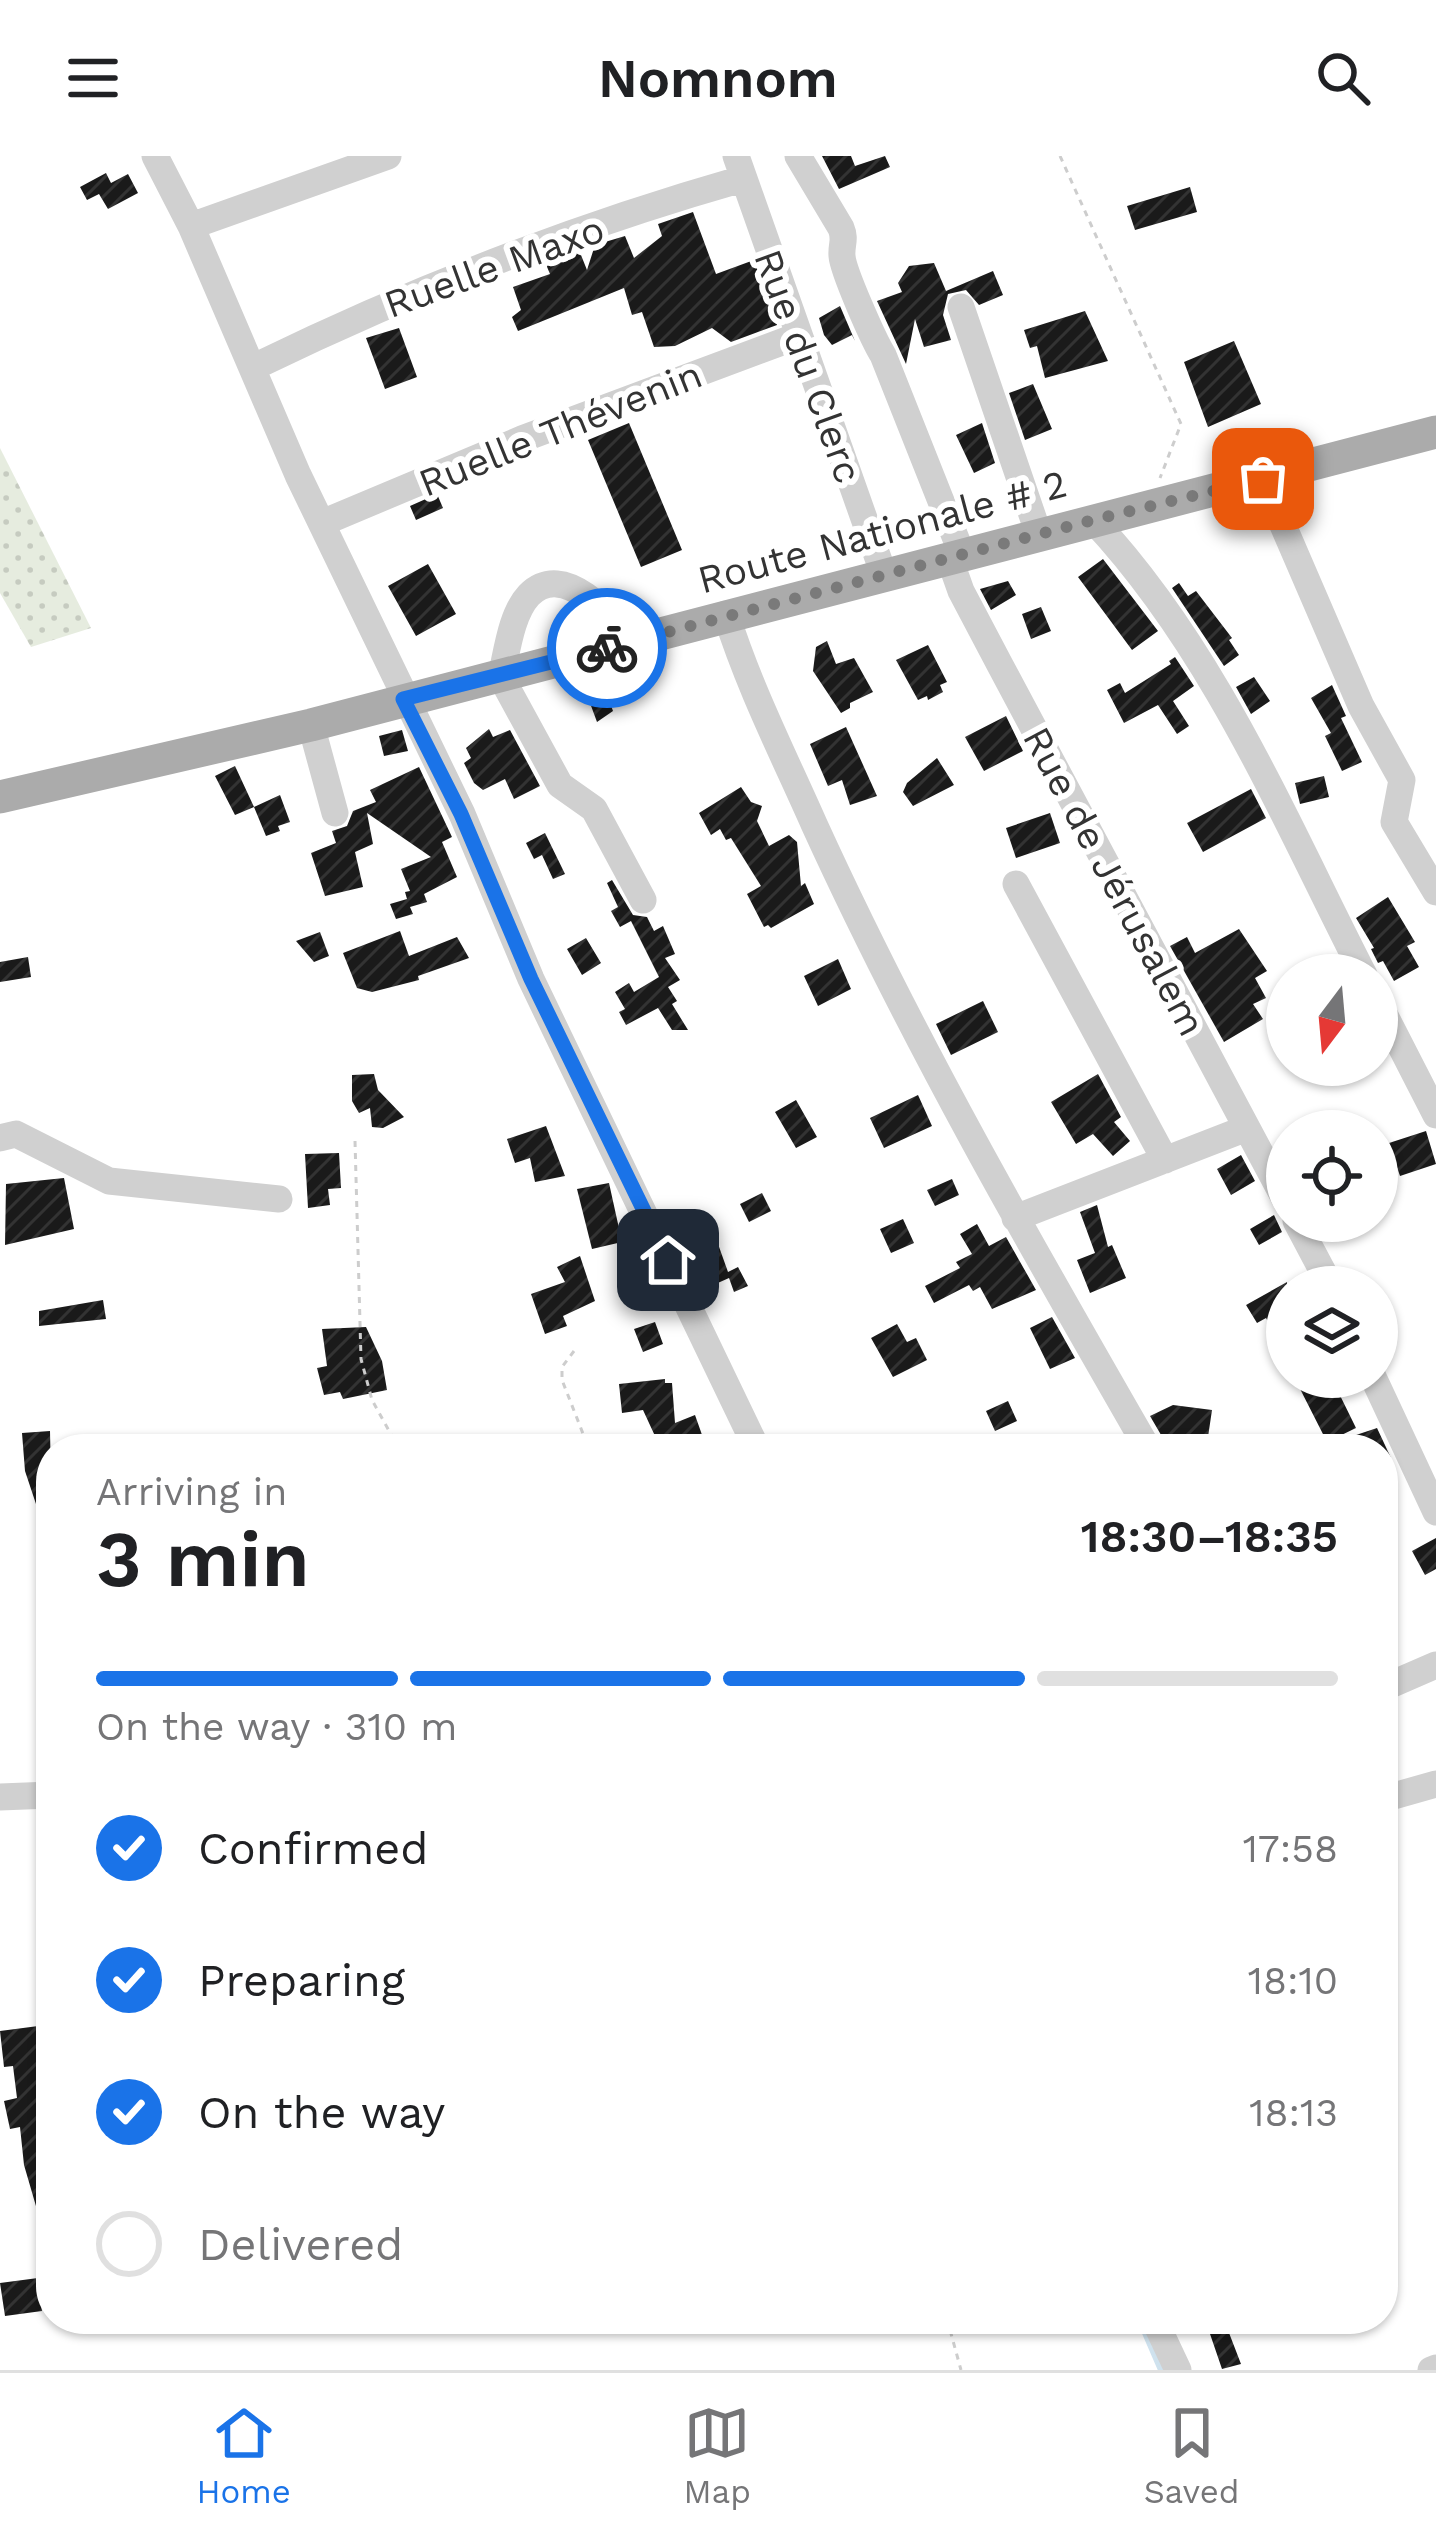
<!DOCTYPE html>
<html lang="en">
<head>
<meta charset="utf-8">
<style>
	body { margin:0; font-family:"Work Sans",sans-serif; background:#f2f2f2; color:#202124; height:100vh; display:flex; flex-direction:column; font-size:45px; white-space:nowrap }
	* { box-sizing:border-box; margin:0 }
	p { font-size:39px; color:#757577 }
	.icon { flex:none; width:66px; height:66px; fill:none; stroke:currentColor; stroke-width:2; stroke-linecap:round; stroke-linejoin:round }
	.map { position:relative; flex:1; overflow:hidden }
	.details { position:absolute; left:36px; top:1278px; width:1362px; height:900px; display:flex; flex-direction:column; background:#fff; border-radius:48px; box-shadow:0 3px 9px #0004 }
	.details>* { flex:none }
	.needle { width:78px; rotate:196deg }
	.buttons { position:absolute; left:1266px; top:798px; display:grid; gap:24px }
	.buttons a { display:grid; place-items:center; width:132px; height:132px; border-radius:50%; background:#fff; box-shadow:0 3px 9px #0004; font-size:60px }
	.pin { position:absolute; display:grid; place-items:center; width:102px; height:102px; color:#fff; margin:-51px; border-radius:24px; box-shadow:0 6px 18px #0006 }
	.courier { position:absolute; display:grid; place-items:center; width:120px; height:120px; margin:-60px; border:9px solid #1a73e8; border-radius:50%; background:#fff; color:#222; box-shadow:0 3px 15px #0007 }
	.headline em { font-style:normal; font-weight:600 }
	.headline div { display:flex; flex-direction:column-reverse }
	.headline { display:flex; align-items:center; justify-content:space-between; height:204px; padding:0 60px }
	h1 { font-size:78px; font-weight:600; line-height:90px }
	.bar { display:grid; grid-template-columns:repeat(4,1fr); gap:18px 12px; align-content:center; height:144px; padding:0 60px }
	.bar i { height:15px; border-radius:9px; background:#e0e0e0 }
	.bar .current { background:#1a73e8 }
	.bar p { grid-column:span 4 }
	ol { padding:0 60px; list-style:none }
	li { display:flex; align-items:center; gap:36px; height:132px }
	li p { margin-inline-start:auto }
	li .icon { padding:12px; border-radius:50%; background:#1a73e8; color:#fff; stroke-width:4 }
	li:last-child { color:#757577 }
	li i { width:66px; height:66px; border:6px solid #e0e0e0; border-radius:50% }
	header { display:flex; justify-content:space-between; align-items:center; height:156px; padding:0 60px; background:#fff; font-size:54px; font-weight:600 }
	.tabs { display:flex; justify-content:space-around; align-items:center; height:168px; border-top:3px solid #e0e0e0; background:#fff; font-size:33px; color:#757577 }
	.tabs a { display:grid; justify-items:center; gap:6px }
	.tabs .current { color:#1a73e8 }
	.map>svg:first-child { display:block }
	.grass { fill:url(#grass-dots) }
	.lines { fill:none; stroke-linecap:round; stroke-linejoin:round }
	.stream { stroke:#cfe2ee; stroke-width:6 }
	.building { fill:url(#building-hatch) }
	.path { stroke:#cdcdcd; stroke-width:3; stroke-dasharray:6 6; stroke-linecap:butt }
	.minor { stroke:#d0d0d0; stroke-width:27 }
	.major { stroke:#ababab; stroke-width:33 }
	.done { stroke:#7a7a7a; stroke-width:12; stroke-dasharray:0 21.6 }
	.route { stroke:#1a73e8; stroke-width:15 }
	.labels { text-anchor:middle; stroke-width:12; stroke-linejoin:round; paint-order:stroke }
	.street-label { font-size:39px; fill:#333; stroke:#fff }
</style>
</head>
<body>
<header><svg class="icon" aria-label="menu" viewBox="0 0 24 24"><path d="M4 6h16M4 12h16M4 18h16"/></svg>Nomnom<svg class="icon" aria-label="search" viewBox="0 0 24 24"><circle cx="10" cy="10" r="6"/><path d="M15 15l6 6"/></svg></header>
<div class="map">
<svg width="1436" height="2214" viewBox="0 0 1436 2214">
	<defs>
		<pattern id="grass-dots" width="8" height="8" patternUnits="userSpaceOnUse" patternTransform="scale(3)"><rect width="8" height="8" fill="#e6ecdf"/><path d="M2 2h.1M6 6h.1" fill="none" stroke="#c6cbc0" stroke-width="1.8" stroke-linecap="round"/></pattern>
		<pattern id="building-hatch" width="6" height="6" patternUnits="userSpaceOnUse" patternTransform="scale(3)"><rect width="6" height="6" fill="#1a1a1a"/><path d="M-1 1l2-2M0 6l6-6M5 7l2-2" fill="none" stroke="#333"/></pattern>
	</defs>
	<rect width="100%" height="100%" fill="#fff"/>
	<!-- grass -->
	<path class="grass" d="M 0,292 L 91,472 L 31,491 L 0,437 Z"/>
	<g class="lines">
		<!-- stream -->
		<path class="stream" d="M 1139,2163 L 1161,2214"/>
	</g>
	<!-- building -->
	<path class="building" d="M 822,0 L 851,0 L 855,10 L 885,0 L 890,11 L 839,33 Z
		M 106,17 L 111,27 L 128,18 L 138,37 L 108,53 L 99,38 L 87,44 L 80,31 Z
		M 1190,31 L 1197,56 L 1135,74 L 1127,50 Z
		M 693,56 L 716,118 L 754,104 L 777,169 L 731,186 L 712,172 L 675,190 L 654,191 L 642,156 L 632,159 L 624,132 L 518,175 L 512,161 L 521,154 L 513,131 L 550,118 L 545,106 L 579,94 L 587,114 L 595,89 L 625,80 L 634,102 L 662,80 L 658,68 Z
		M 934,107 L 946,135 L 993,115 L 1003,139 L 979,149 L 966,134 L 948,138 L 943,159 L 951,184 L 924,191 L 915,163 L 906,208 L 877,145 L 902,136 L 898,127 L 909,110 Z
		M 840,150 L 855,185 L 852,179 L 832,189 L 824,179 L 819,162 Z
		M 1085,155 L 1108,205 L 1045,222 L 1037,190 L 1030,192 L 1024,174 Z
		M 399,172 L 417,221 L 385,233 L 366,182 Z
		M 1234,185 L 1261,248 L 1208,271 L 1184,206 Z
		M 1033,228 L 1052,273 L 1025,284 L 1009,237 Z
		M 629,267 L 682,394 L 641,411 L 588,284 Z
		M 982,267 L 995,307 L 974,317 L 956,279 Z
		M 437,338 L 443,352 L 416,364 L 410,350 Z
		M 1103,403 L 1158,475 L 1132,494 L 1078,421 Z
		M 428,408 L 456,458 L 416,480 L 388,430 Z
		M 1008,425 L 1016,439 L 991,454 L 980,433 Z
		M 1179,427 L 1188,440 L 1196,435 L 1232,482 L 1229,484 L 1239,499 L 1224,510 L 1172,432 Z
		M 1041,451 L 1051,475 L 1031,483 L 1022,458 Z
		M 827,485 L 836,508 L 854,502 L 873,536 L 850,547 L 850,552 L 841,557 L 813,515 L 816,491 Z
		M 928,489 L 947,526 L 940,529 L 943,536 L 928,544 L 927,540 L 918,544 L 896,504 Z
		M 1175,501 L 1194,530 L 1173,545 L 1189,570 L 1177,578 L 1158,549 L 1124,567 L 1107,534 L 1120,527 L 1125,537 L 1171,508 L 1169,505 Z
		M 622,517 L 631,534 L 608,541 L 613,555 L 597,566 L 583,528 Z
		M 1254,521 L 1270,545 L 1251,558 L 1236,531 Z
		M 1332,529 L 1346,560 L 1341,562 L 1362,606 L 1342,615 L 1325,580 L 1331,577 L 1311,542 Z
		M 1006,560 L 1023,595 L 984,615 L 965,581 Z
		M 846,571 L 877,640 L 850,649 L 842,624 L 828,630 L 810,588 Z
		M 489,573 L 493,581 L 510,574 L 540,630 L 514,643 L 505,623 L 483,634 L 474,627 L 464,607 L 471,602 L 466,592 Z
		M 402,574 L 408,595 L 384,600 L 379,580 Z
		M 937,602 L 954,629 L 913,650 L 903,636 L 907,627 Z
		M 235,610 L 254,651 L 235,659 L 215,620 Z
		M 419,611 L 452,681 L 442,686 L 457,721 L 424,738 L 427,746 L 410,751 L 413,758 L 396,763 L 390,748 L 407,743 L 405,736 L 410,735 L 401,713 L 431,701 L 367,657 L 373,688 L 355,696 L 363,731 L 325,740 L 311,697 L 336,687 L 332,675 L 347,670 L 353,655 L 376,646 L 370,634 Z
		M 1324,620 L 1329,641 L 1300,648 L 1295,627 Z
		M 741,631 L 751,646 L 762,650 L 757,665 L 769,690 L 789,679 L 797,686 L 801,730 L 805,727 L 814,748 L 771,772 L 768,769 L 764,771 L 747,738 L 761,730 L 731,682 L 726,684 L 720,673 L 711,679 L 699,657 Z
		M 1251,633 L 1266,662 L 1203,696 L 1187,667 Z
		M 280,639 L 290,666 L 278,670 L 280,675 L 266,680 L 254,651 Z
		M 1050,657 L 1060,687 L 1016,702 L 1006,672 Z
		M 545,677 L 565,718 L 553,723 L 542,699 L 534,703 L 526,687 Z
		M 612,724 L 633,759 L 647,761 L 654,775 L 663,770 L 675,798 L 665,802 L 680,824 L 668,831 L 677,845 L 672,848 L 688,874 L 672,874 L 658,852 L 626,869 L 619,856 L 625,853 L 615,836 L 629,827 L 634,836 L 659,821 L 631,765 L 620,771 L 611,755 L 618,751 L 607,727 Z
		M 1388,741 L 1415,786 L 1407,790 L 1419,811 L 1394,825 L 1383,805 L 1378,807 L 1371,793 L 1374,792 L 1356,762 Z
		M 1239,773 L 1267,815 L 1255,822 L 1266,842 L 1253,848 L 1263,863 L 1224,886 L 1170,790 L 1187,781 L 1195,797 Z
		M 400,775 L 409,800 L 457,781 L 469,802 L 418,820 L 419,824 L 372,836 L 357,832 L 343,797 Z
		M 320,776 L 329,800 L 314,806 L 296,785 Z
		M 586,782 L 601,807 L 582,819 L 567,793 Z
		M 28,801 L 31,821 L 0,826 L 0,806 Z
		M 838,803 L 851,833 L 818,850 L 804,820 Z
		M 983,845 L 998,876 L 951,899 L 936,868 Z
		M 374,918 L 378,934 L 404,961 L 383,972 L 372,971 L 370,952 L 359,957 L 352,945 L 352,919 Z
		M 1098,918 L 1121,961 L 1114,966 L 1130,985 L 1113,1000 L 1093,978 L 1076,988 L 1051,946 Z
		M 918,939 L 932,970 L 884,992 L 870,962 Z
		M 796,944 L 817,981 L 796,992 L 775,956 Z
		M 546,970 L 565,1020 L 535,1026 L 530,1002 L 515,1007 L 507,983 Z
		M 1426,975 L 1436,1008 L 1400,1020 L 1389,987 Z
		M 339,997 L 341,1032 L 328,1033 L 330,1049 L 308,1052 L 305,998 Z
		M 1241,999 L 1255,1025 L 1231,1039 L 1217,1013 Z
		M 64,1022 L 74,1073 L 5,1089 L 6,1028 Z
		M 952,1023 L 959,1039 L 935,1050 L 927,1034 Z
		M 609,1027 L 622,1086 L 592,1093 L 577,1033 Z
		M 762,1037 L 771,1055 L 749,1066 L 740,1048 Z
		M 1097,1049 L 1108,1091 L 1112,1089 L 1126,1122 L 1090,1137 L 1077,1104 L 1095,1097 L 1080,1056 Z
		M 1274,1059 L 1282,1076 L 1259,1089 L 1250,1073 Z
		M 903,1063 L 914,1087 L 891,1097 L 880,1073 Z
		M 977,1068 L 989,1090 L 1006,1081 L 1036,1134 L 992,1153 L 980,1131 L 973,1135 L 969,1129 L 934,1147 L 925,1130 L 960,1112 L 956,1106 L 972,1098 L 960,1078 Z
		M 718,1088 L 728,1116 L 738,1111 L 748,1130 L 734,1136 L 729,1122 L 702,1134 L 691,1098 Z
		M 580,1100 L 595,1145 L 563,1160 L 567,1170 L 545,1178 L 531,1138 L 565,1126 L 557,1111 Z
		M 1287,1126 L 1287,1200 L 1266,1162 L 1257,1167 L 1246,1149 Z
		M 103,1144 L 106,1163 L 39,1170 L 39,1155 Z
		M 1052,1161 L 1075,1202 L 1050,1213 L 1030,1172 Z
		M 655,1166 L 663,1188 L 643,1196 L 634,1173 Z
		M 897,1168 L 907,1186 L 916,1182 L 927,1204 L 893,1221 L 871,1182 Z
		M 366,1171 L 382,1205 L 387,1234 L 343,1243 L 340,1236 L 324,1239 L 317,1212 L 327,1210 L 322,1173 Z
		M 1294,1221 L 1331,1221 L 1356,1272 L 1327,1286 Z
		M 665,1223 L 665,1227 L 672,1227 L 675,1267 L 695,1259 L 707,1293 L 661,1293 L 643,1254 L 622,1257 L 619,1228 Z
		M 1008,1245 L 1017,1265 L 995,1275 L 986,1255 Z
		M 1173,1249 L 1212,1254 L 1208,1281 L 1178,1278 L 1164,1284 L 1150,1260 Z
		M 1377,1272 L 1391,1302 L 1383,1305 L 1383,1293 L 1355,1293 L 1350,1281 Z
		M 50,1275 L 51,1322 L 44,1324 L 51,1345 L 51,1383 L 48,1384 L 25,1315 L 22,1277 Z
		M 1436,1382 L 1436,1413 L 1425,1419 L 1412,1395 Z
		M 46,1869 L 51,1915 L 51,1930 L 48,1931 L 51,1947 L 51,2053 L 38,2057 L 24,2009 L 20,1971 L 10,1973 L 4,1945 L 17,1942 L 13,1910 L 4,1911 L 0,1875 Z
		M 38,2122 L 42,2155 L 5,2160 L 0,2127 Z
		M 1226,2169 L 1241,2208 L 1222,2213 L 1209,2175 Z"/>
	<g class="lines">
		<!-- path -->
		<path class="path" d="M 1060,0 L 1181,268 L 1160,322
			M 355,985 L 361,1203 L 372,1244 L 399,1293
			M 574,1195 L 562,1211 L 562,1224 L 589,1293
			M 947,2163 L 961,2214"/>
		<!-- minor -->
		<path class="minor" d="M 155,0 L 191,70 L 298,319 L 462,658 L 531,823 L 757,1293
			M 736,0 L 884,419
			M 798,0 L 841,72 C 846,84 841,88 842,100 C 843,115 874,185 883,199 L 962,398
			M 191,70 L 388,0
			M 961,151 L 1039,379
			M 252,212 C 409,135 574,71 742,23
			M 1263,323 L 1361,550 L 1402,624 L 1394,666 L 1436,736
			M 1093,364 C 1214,493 1284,663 1364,819
			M 322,367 L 522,283 L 798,180
			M 949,401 L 961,435 L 1000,509 L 1287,1047
			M 726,458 C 749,531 783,598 814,668 C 912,883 1030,1088 1148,1293
			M 629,486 C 611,460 564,404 529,439 C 511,458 507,496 501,521 L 560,629 L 594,653 L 643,744
			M 311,569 L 335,657
			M 1016,728 L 1165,1004
			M 1377,844 L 1436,959
			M 0,982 L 16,978 L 109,1025 L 279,1043
			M 1015,1062 L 1247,972
			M 1296,1065 L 1331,1131
			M 1373,1221 L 1436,1356
			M 1383,1532 L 1436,1509
			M 0,1641 L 51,1639
			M 1383,1643 L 1436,1628
			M 1154,2163 L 1178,2214
			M 1431,2214 L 1436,2212"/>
		<!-- major -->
		<path class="major" d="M 0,641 L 311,569 L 1436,276"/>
	</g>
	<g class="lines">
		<!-- done -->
		<path class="done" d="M 607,492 L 1093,364 L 1263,323"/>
		<!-- route -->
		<path class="route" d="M 607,492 L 403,543 L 461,658 L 531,823 L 668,1104"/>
	</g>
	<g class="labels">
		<!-- street labels -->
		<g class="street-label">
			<text transform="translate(494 110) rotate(-20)" y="14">Ruelle Maxo</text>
			<text transform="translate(809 210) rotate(70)" y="14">Rue du Clerc</text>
			<text transform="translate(560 272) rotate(-22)" y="14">Ruelle Thévenin</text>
			<text transform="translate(882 375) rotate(-15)" y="14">Route Nationale # 2</text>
			<text transform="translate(1115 725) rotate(62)" y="14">Rue de Jérusalem</text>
		</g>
	</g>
</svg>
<div class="buttons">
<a><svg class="needle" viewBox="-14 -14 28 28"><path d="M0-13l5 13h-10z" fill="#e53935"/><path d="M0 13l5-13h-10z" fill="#757577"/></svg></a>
<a><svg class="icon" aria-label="locate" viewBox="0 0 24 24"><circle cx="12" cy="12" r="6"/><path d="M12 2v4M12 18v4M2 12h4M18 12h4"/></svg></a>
<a><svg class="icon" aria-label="layers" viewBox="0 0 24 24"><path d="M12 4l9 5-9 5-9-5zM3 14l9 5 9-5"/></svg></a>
</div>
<div class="pin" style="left:1263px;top:323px;background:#ea580c"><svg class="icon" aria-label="bag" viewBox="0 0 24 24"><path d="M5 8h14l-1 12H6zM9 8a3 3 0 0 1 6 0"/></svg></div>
<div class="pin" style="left:668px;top:1104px;background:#1f2937"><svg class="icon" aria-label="home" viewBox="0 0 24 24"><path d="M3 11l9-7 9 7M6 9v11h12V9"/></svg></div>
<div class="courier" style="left:607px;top:492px"><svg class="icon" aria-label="bike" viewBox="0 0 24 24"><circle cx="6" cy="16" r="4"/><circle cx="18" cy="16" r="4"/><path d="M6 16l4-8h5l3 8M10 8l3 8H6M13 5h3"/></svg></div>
<section class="details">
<div class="headline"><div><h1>3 min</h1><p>Arriving in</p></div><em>18:30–18:35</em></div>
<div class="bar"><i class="current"></i><i class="current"></i><i class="current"></i><i></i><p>On the way · 310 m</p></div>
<ol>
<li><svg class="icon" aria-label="check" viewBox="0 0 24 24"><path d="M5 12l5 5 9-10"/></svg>Confirmed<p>17:58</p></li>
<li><svg class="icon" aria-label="check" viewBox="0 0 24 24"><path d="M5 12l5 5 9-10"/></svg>Preparing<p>18:10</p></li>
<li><svg class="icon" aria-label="check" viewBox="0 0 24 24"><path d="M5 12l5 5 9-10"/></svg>On the way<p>18:13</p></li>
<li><i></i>Delivered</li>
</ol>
</section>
</div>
<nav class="tabs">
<a class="current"><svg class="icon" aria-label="home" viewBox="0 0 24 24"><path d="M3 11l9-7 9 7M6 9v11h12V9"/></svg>Home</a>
<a><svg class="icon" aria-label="map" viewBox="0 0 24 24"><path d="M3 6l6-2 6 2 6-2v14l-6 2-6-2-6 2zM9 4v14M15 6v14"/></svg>Map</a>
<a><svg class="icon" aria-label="saved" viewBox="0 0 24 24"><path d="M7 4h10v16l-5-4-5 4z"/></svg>Saved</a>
</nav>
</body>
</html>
